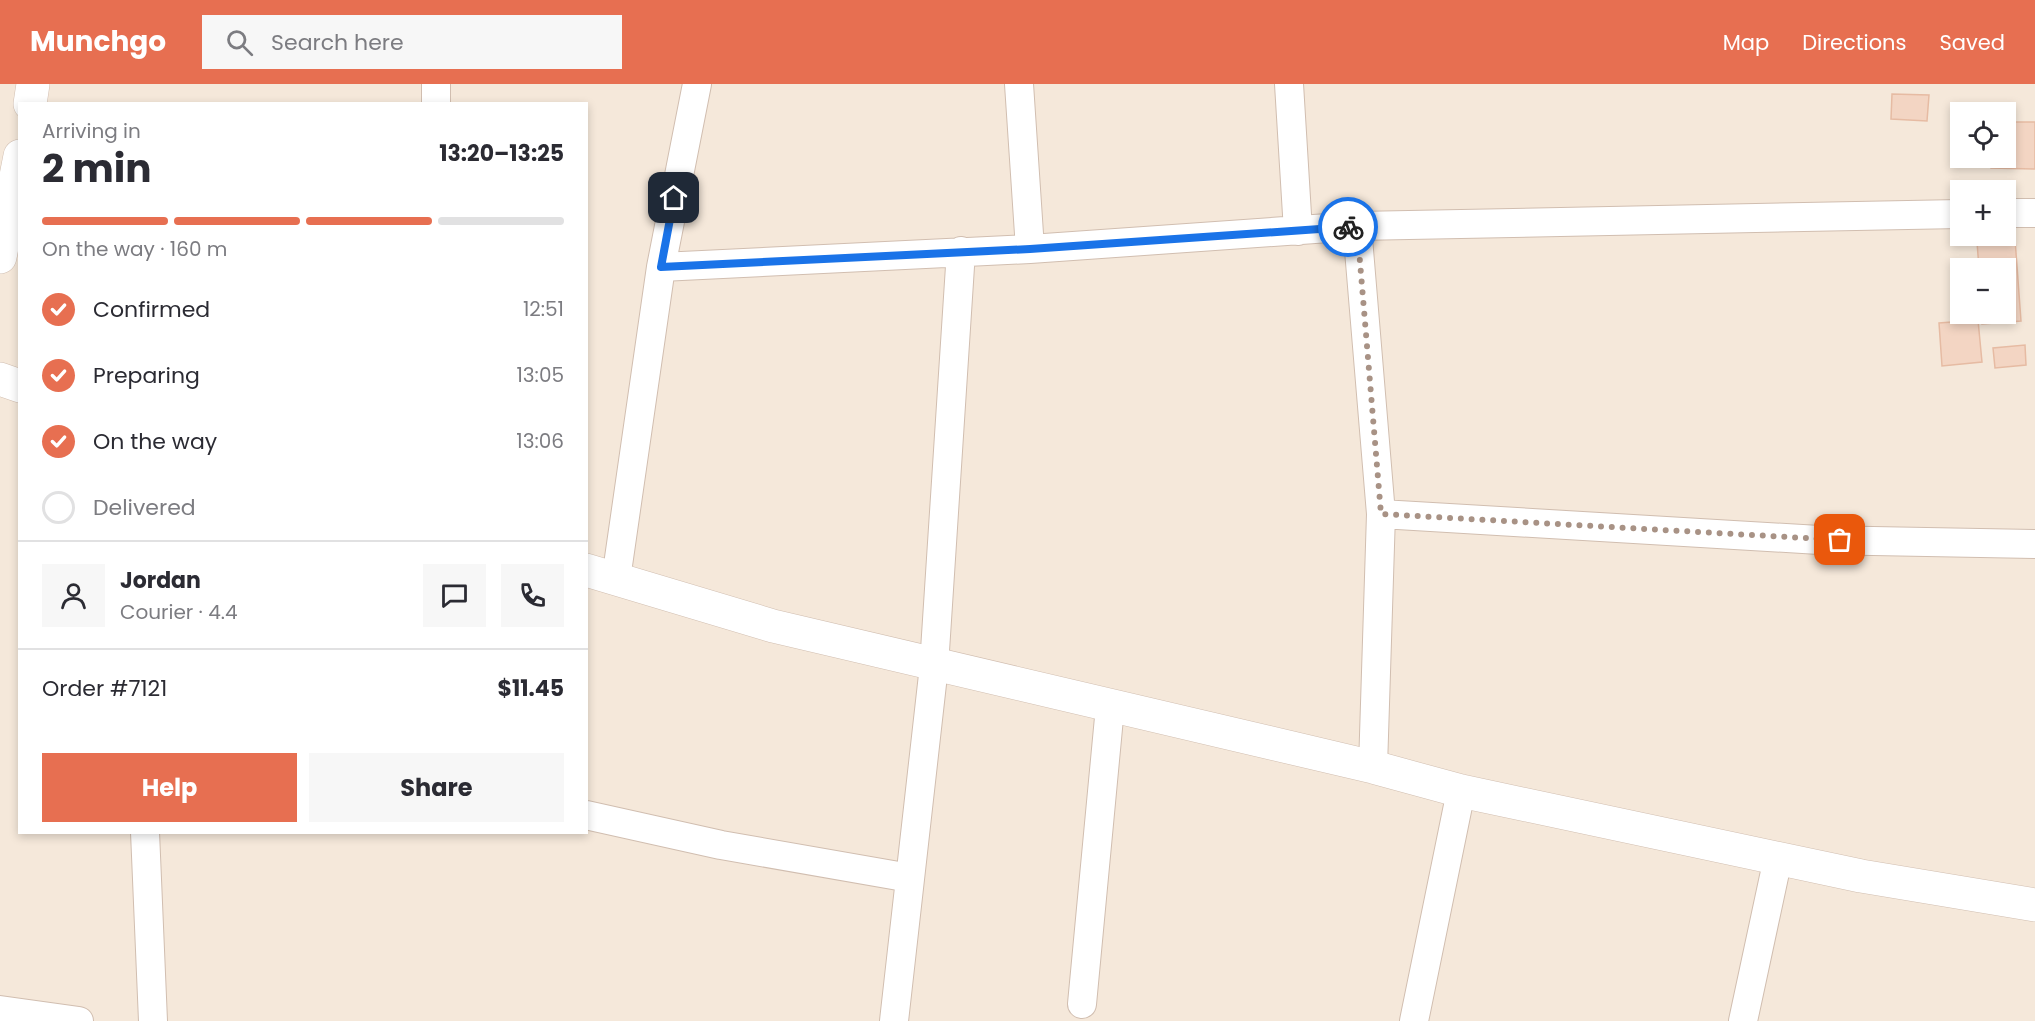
<!DOCTYPE html>
<html lang="en">
<head>
<meta charset="utf-8">
<style>
	body { margin:0; font-family:Poppins,sans-serif; background:#f7f7f7; color:#2b2b33; height:100vh; display:flex; flex-direction:column; font-size:22px; white-space:nowrap }
	* { box-sizing:border-box; margin:0 }
	p { font-size:20px; color:#7c7c81 }
	.icon { flex:none; width:33px; height:33px; fill:none; stroke:currentColor; stroke-width:2; stroke-linecap:round; stroke-linejoin:round }
	.map { position:relative; flex:1; overflow:hidden }
	.panel { position:absolute; left:18px; top:18px; width:570px; height:732px; display:flex; flex-direction:column; background:#fff; border-radius:0px; box-shadow:0 3px 9px #0003 }
	.panel>* { flex:none }
	.fabs { position:absolute; left:1950px; top:18px; display:grid; gap:12px }
	.fabs a { display:grid; place-items:center; width:66px; height:66px; border-radius:0px; background:#fff; box-shadow:0 3px 9px #0003; font-size:30px }
	.pin { position:absolute; display:grid; place-items:center; width:51px; height:51px; color:#fff; margin:-26px; border-radius:12px; box-shadow:0 3px 9px #0006 }
	.courier { position:absolute; display:grid; place-items:center; width:60px; height:60px; margin:-30px; border:4px solid #1a73e8; border-radius:50%; background:#fff; color:#222; box-shadow:0 2px 8px #0007 }
	.overview em { font-style:normal; font-weight:700 }
	.overview div { display:flex; flex-direction:column-reverse }
	.overview { display:flex; align-items:center; justify-content:space-between; height:102px; padding:0 24px }
	h1 { font-size:39px; font-weight:700; line-height:45px }
	.bar { display:grid; grid-template-columns:repeat(4,1fr); gap:9px 6px; align-content:center; height:72px; padding:0 24px }
	.bar i { height:8px; border-radius:4px; background:#e1e1e2 }
	.bar .selected { background:#e76f51 }
	.bar p { grid-column:span 4 }
	.line { display:flex; align-items:center; gap:15px; padding:0 24px; border-top:2px solid #e1e1e2 }
	.line div { flex:1 }
	.round { display:grid; place-items:center; flex:none; width:63px; height:63px; border-radius:0px; background:#f7f7f7 }
	ol { padding:0 24px; list-style:none }
	li { display:flex; align-items:center; gap:18px; height:66px }
	li p { margin-inline-start:auto }
	li .icon { padding:6px; border-radius:50%; background:#e76f51; color:#fff; stroke-width:4 }
	li:last-child { color:#7c7c81 }
	li i { width:33px; height:33px; border:3px solid #e1e1e2; border-radius:50% }
	.primary-button { display:flex; gap:12px; margin-top:auto; padding:12px 24px }
	.primary-button a { flex:1; height:69px; border-radius:0px; background:#e76f51; color:#fff; font-size:24px; font-weight:700; line-height:69px; text-align:center }
	.primary-button a+a { background:#f7f7f7; color:#2b2b33 }
	header { display:flex; align-items:center; gap:36px; box-sizing:border-box; height:84px; padding:0 30px; background:#e76f51; color:#fff }
	header strong { font-size:28px }
	nav { display:flex; gap:33px; margin-inline-start:auto; font-size:21px }
	.search { width:420px; height:54px; background:#f7f7f7; display:flex; align-items:center; gap:15px; box-sizing:border-box; padding:0 21px; border-radius:0px; color:#7c7c81; font-size:22px }
	.map>svg:first-child { display:block }
	.residential { fill:#f5e8da; fill-rule:evenodd }
	.building { fill:#f3d5c3; stroke:#e6bba3; stroke-width:1.5 }
	.lines { fill:none; stroke-linecap:round; stroke-linejoin:round }
	.minor-casing { stroke:#d1beb0; stroke-width:30 }
	.tertiary-casing { stroke:#d1beb0; stroke-width:34 }
	.minor { stroke:#fff; stroke-width:28 }
	.tertiary { stroke:#fff; stroke-width:33 }
	.done { stroke:#a89285; stroke-width:6; stroke-dasharray:0 10.8 }
	.route { stroke:#1a73e8; stroke-width:8 }
</style>
</head>
<body>
<header>
<strong>Munchgo</strong>
<div class="search"><svg class="icon" aria-label="search" viewBox="0 0 24 24"><circle cx="10" cy="10" r="6"/><path d="M15 15l6 6"/></svg>Search here</div>
<nav><a>Map</a><a>Directions</a><a>Saved</a></nav>
</header>
<div class="map">
<svg width="2035" height="937" viewBox="0 0 2035 937">
	<rect width="100%" height="100%" fill="#fdf6ec"/>
	<!-- residential -->
	<path class="residential" d="M 0,0 L 2035,0 L 2035,937 L 0,937 ZM 20,20 L 586,20 L 586,748 L 20,748 ZM 1960,28 L 2006,28 L 2006,74 L 1960,74 ZM 1960,106 L 2006,106 L 2006,152 L 1960,152 ZM 1960,184 L 2006,184 L 2006,230 L 1960,230 Z"/>
	<!-- building -->
	<path class="building" d="M 1892,10 L 1929,11 L 1927,37 L 1891,35 Z
		M 2006,38 L 2035,38 L 2035,85 L 1991,84 L 1991,74 L 2006,74 Z
		M 2015,155 L 2021,237 L 1982,240 L 1982,230 L 2006,230 L 2006,184 L 1979,184 L 1977,158 Z
		M 1978,236 L 1982,278 L 1942,282 L 1939,239 Z
		M 2025,261 L 2026,281 L 1995,284 L 1993,264 Z"/>
	<g class="lines">
		<defs>
			<path id="minor" d="M 436,0 L 436,20
				M 1019,0 L 1030,165
				M 1289,0 L 1298,147
				M 2006,129 L 2035,129
				M 1357,142 L 1381,430 L 1373,683
				M 661,183 L 1030,165 L 1357,142 L 1960,130
				M 1381,430 L 1819,456 L 2035,460
				M 616,495 L 661,183 L 697,0
				M 586,731 L 721,761 L 910,794
				M 145,748 L 153,937
				M 1082,920 L 1110,623
				M 0,926 L 79,937
				M 894,937 L 934,582 L 961,167
				M 1414,937 L 1461,707
				M 1743,937 L 1778,774"/>
			<path id="tertiary" d="M 30,20 L 33,0
				M 0,173 L 20,72
				M 0,295 L 20,302
				M 586,486 L 773,542 L 1373,683 L 1461,707 L 1861,792 L 2035,821"/>
		</defs>
		<!-- minor casing -->
		<use href="#minor" class="minor-casing"/>
		<!-- tertiary casing -->
		<use href="#tertiary" class="tertiary-casing"/>
		<!-- minor -->
		<use href="#minor" class="minor"/>
		<!-- tertiary -->
		<use href="#tertiary" class="tertiary"/>
	</g>
	<g class="lines">
		<!-- done -->
		<path class="done" d="M 1348,143 L 1357,142 L 1381,430 L 1840,456"/>
		<!-- route -->
		<path class="route" d="M 674,114 L 661,183 L 1030,165 L 1348,143"/>
	</g>
</svg>
<div class="fabs">
<a><svg class="icon" aria-label="locate" viewBox="0 0 24 24"><circle cx="12" cy="12" r="6"/><path d="M12 2v4M12 18v4M2 12h4M18 12h4"/></svg></a>
<a>+</a>
<a>−</a>
</div>
<div class="pin" style="left:1840px;top:456px;background:#ea580c"><svg class="icon" aria-label="bag" viewBox="0 0 24 24"><path d="M5 8h14l-1 12H6zM9 8a3 3 0 0 1 6 0"/></svg></div>
<div class="pin" style="left:674px;top:114px;background:#1f2937"><svg class="icon" aria-label="home" viewBox="0 0 24 24"><path d="M3 11l9-7 9 7M6 9v11h12V9"/></svg></div>
<div class="courier" style="left:1348px;top:143px"><svg class="icon" aria-label="bike" viewBox="0 0 24 24"><circle cx="6" cy="16" r="4"/><circle cx="18" cy="16" r="4"/><path d="M6 16l4-8h5l3 8M10 8l3 8H6M13 5h3"/></svg></div>
<section class="panel">
<div class="overview"><div><h1>2 min</h1><p>Arriving in</p></div><em>13:20–13:25</em></div>
<div class="bar"><i class="selected"></i><i class="selected"></i><i class="selected"></i><i></i><p>On the way · 160 m</p></div>
<ol>
<li><svg class="icon" aria-label="check" viewBox="0 0 24 24"><path d="M5 12l5 5 9-10"/></svg>Confirmed<p>12:51</p></li>
<li><svg class="icon" aria-label="check" viewBox="0 0 24 24"><path d="M5 12l5 5 9-10"/></svg>Preparing<p>13:05</p></li>
<li><svg class="icon" aria-label="check" viewBox="0 0 24 24"><path d="M5 12l5 5 9-10"/></svg>On the way<p>13:06</p></li>
<li><i></i>Delivered</li>
</ol>
<div class="line" style="height:108px"><a class="round"><svg class="icon" aria-label="person" viewBox="0 0 24 24"><circle cx="12" cy="8" r="4"/><path d="M4 21q1-7 8-7t8 7"/></svg></a><div><b>Jordan</b><p>Courier · 4.4</p></div><a class="round"><svg class="icon" aria-label="chat" viewBox="0 0 24 24"><path d="M4 5h16v11H9l-5 4z"/></svg></a><a class="round"><svg class="icon" aria-label="phone" viewBox="0 0 24 24"><path d="M5 4h4l2 5-3 2q2 4 5 5l2-3 5 2v4C11 20 4 13 5 4z"/></svg></a></div>
<div class="line" style="height:78px"><div>Order #7121</div><b>$11.45</b></div>
<div class="primary-button"><a>Help</a><a>Share</a></div>
</section>
</div>
</body>
</html>
